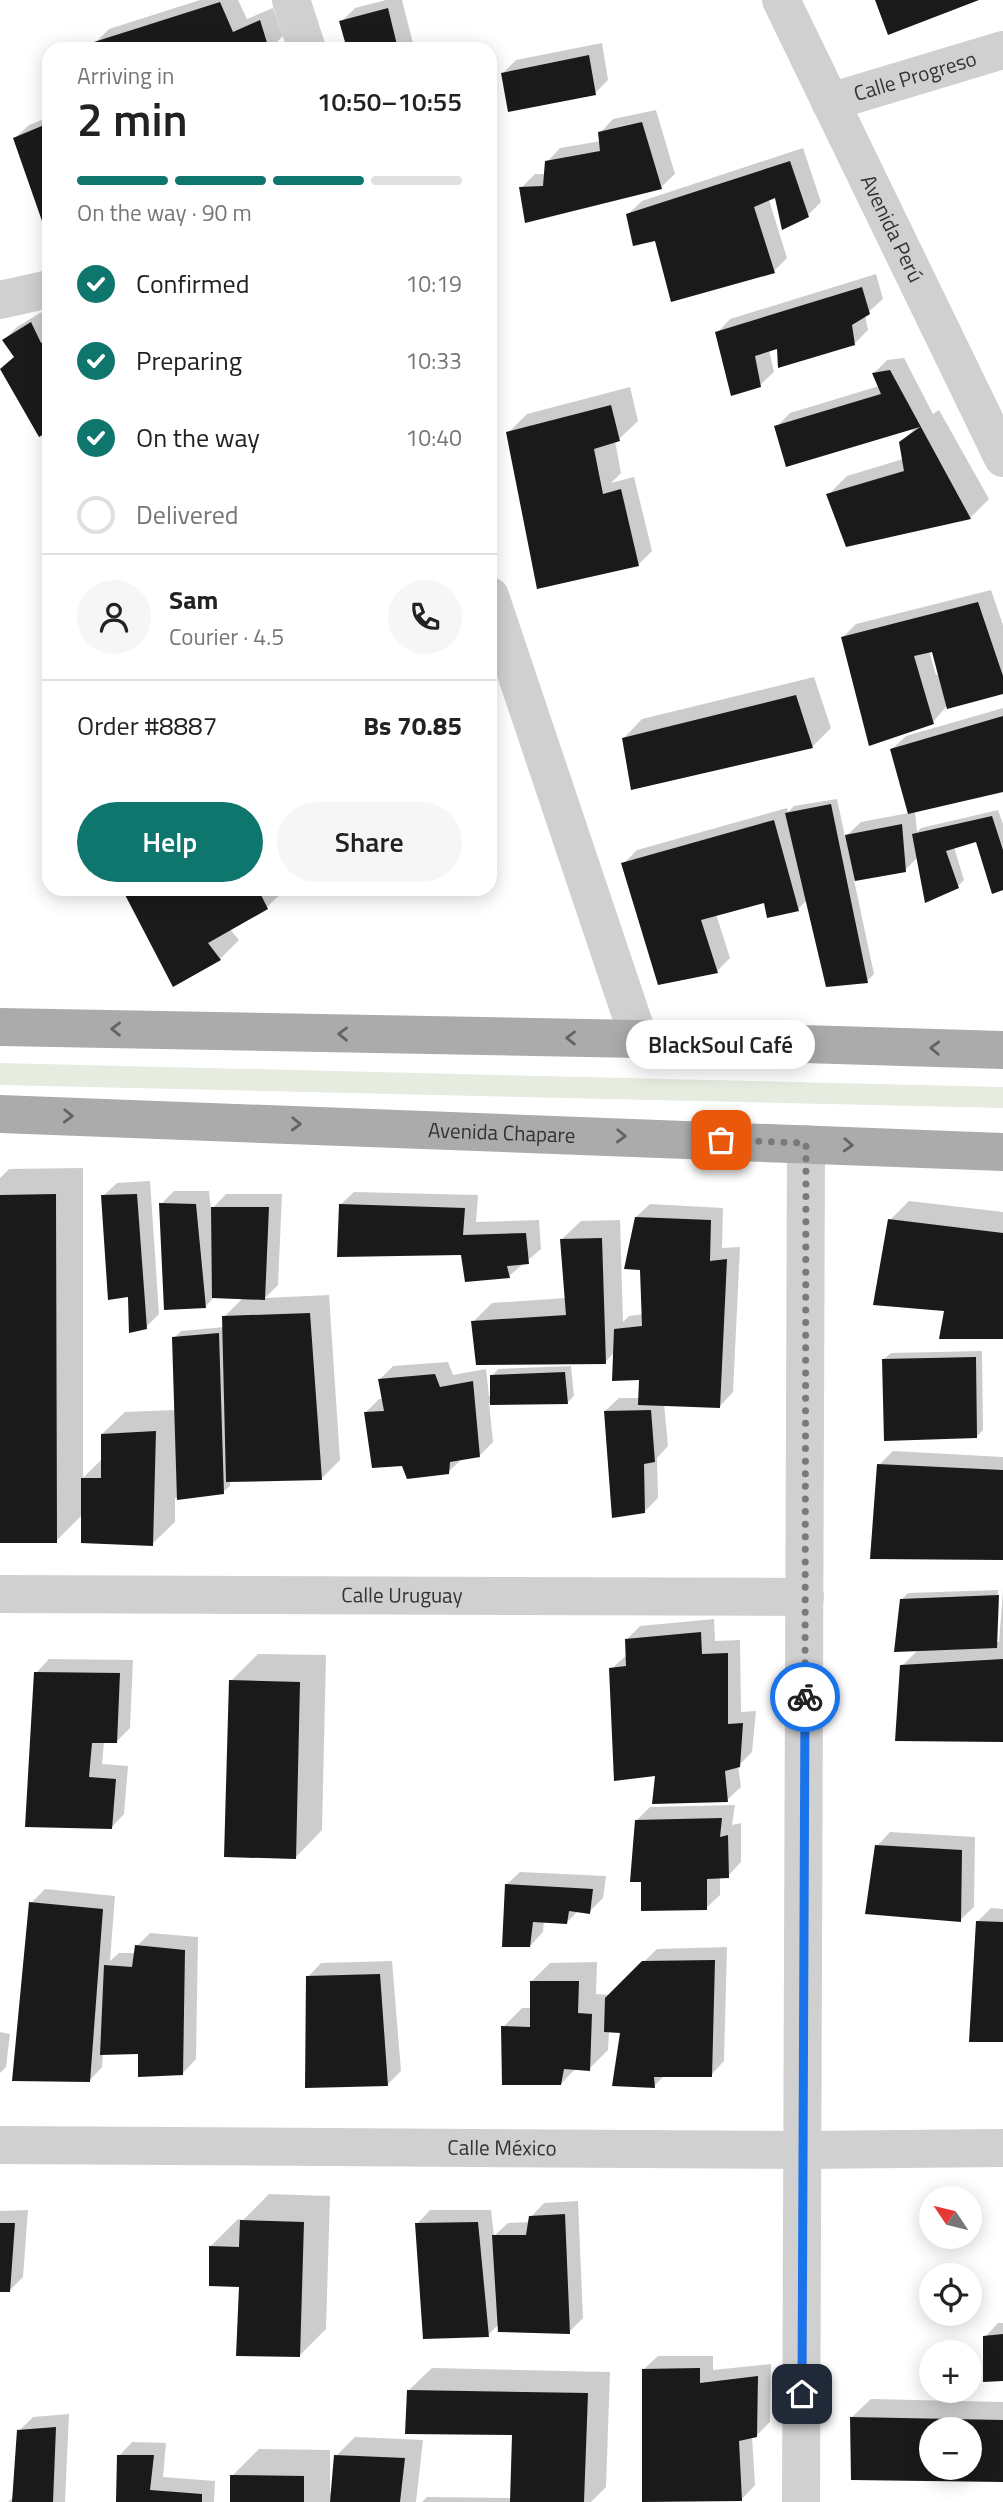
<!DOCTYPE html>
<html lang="en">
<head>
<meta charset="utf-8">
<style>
	body { margin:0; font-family:"Titillium Web",sans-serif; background:#f6f6f6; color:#222; height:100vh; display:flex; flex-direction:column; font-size:26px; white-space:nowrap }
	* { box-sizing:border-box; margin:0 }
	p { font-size:23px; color:#767676 }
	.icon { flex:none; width:38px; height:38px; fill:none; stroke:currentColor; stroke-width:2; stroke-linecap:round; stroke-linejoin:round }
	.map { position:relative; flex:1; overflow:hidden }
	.panel { position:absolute; left:42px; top:42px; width:455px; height:854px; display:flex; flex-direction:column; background:#fff; border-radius:21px; box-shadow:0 4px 18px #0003 }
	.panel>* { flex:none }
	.needle { width:46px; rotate:305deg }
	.buttons { position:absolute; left:919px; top:2186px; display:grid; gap:14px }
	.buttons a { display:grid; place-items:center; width:63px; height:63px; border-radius:50%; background:#fff; box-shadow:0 4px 18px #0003; font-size:35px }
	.pin { position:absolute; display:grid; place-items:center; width:60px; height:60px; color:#fff; margin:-30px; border-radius:14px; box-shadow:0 4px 10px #0006 }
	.courier { position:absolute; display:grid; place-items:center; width:70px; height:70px; margin:-35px; border:5px solid #1a73e8; border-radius:50%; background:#fff; color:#222; box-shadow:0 2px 9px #0007 }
	.bubble { position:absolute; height:49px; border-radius:24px; background:#fff; box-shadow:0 4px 18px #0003; font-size:23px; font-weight:600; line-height:49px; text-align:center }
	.summary em { font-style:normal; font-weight:600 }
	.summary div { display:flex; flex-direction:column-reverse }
	.summary { display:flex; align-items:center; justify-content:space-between; height:119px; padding:0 35px }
	h1 { font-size:46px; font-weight:600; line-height:52px }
	.bar { display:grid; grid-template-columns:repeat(4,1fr); gap:10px 7px; align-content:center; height:84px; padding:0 35px }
	.bar i { height:9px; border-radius:5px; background:#e0e0e0 }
	.bar .on { background:#0f766e }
	.bar p { grid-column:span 4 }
	.line { display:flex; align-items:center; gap:18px; padding:0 35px; border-top:2px solid #e0e0e0 }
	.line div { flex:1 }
	.round { display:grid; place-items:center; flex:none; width:74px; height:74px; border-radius:37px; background:#f6f6f6 }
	ol { padding:0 35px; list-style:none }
	li { display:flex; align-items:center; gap:21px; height:77px }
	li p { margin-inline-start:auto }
	li .icon { padding:7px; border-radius:50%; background:#0f766e; color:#fff; stroke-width:4 }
	li:last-child { color:#767676 }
	li i { width:38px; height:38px; border:4px solid #e0e0e0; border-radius:50% }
	.button { display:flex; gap:14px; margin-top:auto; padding:14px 35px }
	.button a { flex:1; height:80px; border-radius:42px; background:#0f766e; color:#fff; font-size:28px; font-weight:600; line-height:80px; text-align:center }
	.button a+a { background:#f6f6f6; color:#222 }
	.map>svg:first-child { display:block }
	.green { fill:#e6ecdf }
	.shadow { fill:#0003; fill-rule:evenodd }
	.building { fill:#1a1a1a; fill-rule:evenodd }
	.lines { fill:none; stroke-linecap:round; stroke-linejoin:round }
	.street { stroke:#d0d0d0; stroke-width:38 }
	.primary { stroke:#ababab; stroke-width:38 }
	.oneway { stroke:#636363 }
	.done { stroke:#7a7a7a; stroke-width:7; stroke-dasharray:0 12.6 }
	.route { stroke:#1a73e8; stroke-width:9 }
	.labels { text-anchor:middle; stroke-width:7; stroke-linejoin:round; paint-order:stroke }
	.street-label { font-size:21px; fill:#333; stroke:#fff }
</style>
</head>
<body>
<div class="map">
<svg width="1003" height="2502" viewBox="0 0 1003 2502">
	<rect width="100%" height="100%" fill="#fff"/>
	<!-- green -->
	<path class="green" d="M 0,1063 L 1003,1087 L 1003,1108 L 0,1085 Z"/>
	<!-- shadow -->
	<path class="shadow" d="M 200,0 L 238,0 L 247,19 L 273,8 L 283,36 L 270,49 L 97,49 L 96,42 L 109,29 Z
		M 386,0 L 402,0 L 413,43 L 406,49 L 349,49 L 341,22 L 355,8 Z
		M 602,43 L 608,80 L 595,93 L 503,73 L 516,60 Z
		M 656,110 L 675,174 L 661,187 L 526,221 L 521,188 L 535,174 L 546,174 L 547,162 L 560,148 L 601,141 L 600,133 L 613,119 Z
		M 49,117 L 49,217 L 15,138 L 29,125 Z
		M 803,148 L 821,202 L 808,215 L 776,196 L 769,200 L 787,258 L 774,271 L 628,214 L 642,201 Z
		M 876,274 L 883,299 L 865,315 L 868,330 L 854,344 L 778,347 L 769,350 L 774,372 L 760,385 L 717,333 L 730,319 Z
		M 45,310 L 49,318 L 49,429 L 15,356 L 4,340 L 17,327 Z
		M 904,358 L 933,414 L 939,410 L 989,499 L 970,518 L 847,545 L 828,495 L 847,476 L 903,459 L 900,443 L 917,426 L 776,427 L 790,413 L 879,386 L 874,373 L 887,360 Z
		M 630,387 L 638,421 L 619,439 L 615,441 L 621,473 L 611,483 L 634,477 L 652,551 L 638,565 L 508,433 L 527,414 Z
		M 991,590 L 1003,625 L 1003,692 L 946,707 L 933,722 L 843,637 L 856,624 ZM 933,650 L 940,674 L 936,675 L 929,651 Z
		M 814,677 L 831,728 L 812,747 L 624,738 L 642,719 Z
		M 1003,708 L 1003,790 L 915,811 L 917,832 L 921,828 L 998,810 L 1003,824 L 1003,888 L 977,840 L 954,847 L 964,880 L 958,886 L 918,857 L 905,870 L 854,880 L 874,974 L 867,981 L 807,900 L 798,909 L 765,901 L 716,914 L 730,958 L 717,971 L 623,864 L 637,850 L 787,808 L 788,812 L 794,806 L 837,799 L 845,837 L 861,822 L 909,813 L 892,749 L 906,736 Z
		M 124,889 L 286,889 L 267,907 L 230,929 L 239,940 L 220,959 Z
		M 83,1168 L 83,1478 L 103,1458 L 102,1434 L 125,1412 L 176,1410 L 174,1338 L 181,1331 L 224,1327 L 224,1317 L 243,1298 L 215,1296 L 206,1306 L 161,1204 L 174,1191 L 209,1191 L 211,1210 L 226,1194 L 282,1194 L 278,1285 L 265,1298 L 329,1295 L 340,1460 L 322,1478 L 230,1480 L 230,1486 L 223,1492 L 175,1498 L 175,1522 L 152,1544 L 82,1515 L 56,1541 L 0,1541 L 0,1178 L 9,1169 Z
		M 150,1181 L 159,1314 L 146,1327 L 103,1196 L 117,1183 Z
		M 354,1192 L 478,1195 L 476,1222 L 539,1220 L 541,1249 L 509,1276 L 463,1254 L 340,1205 Z
		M 909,1201 L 1003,1212 L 1003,1337 L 890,1220 Z
		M 650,1204 L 723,1208 L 722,1248 L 740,1247 L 733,1392 L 720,1406 L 664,1404 L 668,1446 L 657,1458 L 658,1498 L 644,1512 L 605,1411 L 619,1398 L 640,1398 L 641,1378 L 615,1352 L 605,1362 L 473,1322 L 492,1303 L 566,1298 L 562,1239 L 581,1221 L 620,1220 L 623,1322 L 629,1316 L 644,1314 L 636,1217 Z
		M 982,1351 L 983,1430 L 976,1437 L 884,1359 L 891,1353 Z
		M 448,1362 L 453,1375 L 486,1369 L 489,1396 L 491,1396 L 492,1376 L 498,1369 L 571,1366 L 574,1396 L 567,1403 L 489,1403 L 493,1442 L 479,1456 L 462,1459 L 448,1472 L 404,1464 L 366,1412 L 379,1399 L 384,1399 L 380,1379 L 393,1366 Z
		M 893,1451 L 1003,1457 L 1003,1558 L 879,1465 Z
		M 998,1590 L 996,1642 L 999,1642 L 1003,1590 L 1003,1741 L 902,1666 L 919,1649 L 901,1600 L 908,1593 Z
		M 714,1619 L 715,1641 L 740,1640 L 741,1712 L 756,1711 L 752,1752 L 738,1766 L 741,1787 L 727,1800 L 657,1774 L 611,1669 L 627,1655 L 627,1639 L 640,1626 Z
		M 258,1654 L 326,1655 L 322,1830 L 296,1857 L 231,1681 Z
		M 49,1659 L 133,1660 L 130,1728 L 117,1741 L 104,1742 L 102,1764 L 128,1766 L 124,1814 L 111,1828 L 36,1673 Z
		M 735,1805 L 732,1825 L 741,1823 L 741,1862 L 728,1876 L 720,1877 L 720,1895 L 706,1908 L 643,1881 L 636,1821 L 650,1807 Z
		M 890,1832 L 975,1837 L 974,1907 L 960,1920 L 877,1846 Z
		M 520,1872 L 606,1876 L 603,1898 L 589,1912 L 578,1911 L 567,1922 L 544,1921 L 543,1932 L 530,1946 L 506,1885 Z
		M 45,1889 L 115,1896 L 110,1961 L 119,1953 L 136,1953 L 137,1946 L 150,1933 L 198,1937 L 196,2059 L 183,2073 L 139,2052 L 103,2053 L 102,2067 L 89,2081 L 31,1903 Z
		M 991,1908 L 1003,1909 L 1003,2040 L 977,1922 Z
		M 727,1947 L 724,2061 L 711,2075 L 665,2075 L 654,2086 L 622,2031 L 609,2031 L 608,2050 L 589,2069 L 576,2068 L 561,2084 L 503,2027 L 522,2008 L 532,2008 L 532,1981 L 550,1963 L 597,1962 L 596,1994 L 610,1995 L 657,1949 Z
		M 392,1961 L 401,2071 L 388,2084 L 308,1977 L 321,1963 Z
		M 0,2032 L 10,2034 L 6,2067 L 0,2073 Z
		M 269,2194 L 330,2196 L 326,2329 L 299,2356 L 211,2246 L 238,2219 L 243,2220 Z
		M 578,2201 L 583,2318 L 569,2332 L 499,2324 L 488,2335 L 417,2224 L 430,2210 L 491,2210 L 494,2236 L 508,2223 L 530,2222 L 531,2217 L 544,2203 Z
		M 28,2210 L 23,2277 L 10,2290 L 0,2291 L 0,2211 Z
		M 998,2323 L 1003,2323 L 1003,2379 L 985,2337 Z
		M 658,2356 L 713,2356 L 713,2370 L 771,2364 L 770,2422 L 756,2436 L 752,2437 L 755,2485 L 742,2499 L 644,2369 Z
		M 432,2368 L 610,2372 L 606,2487 L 591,2502 L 422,2502 L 427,2497 L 511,2498 L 513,2434 L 409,2390 Z
		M 871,2399 L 1003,2402 L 1003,2480 L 852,2478 L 852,2417 ZM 931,2429 L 970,2429 L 970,2468 L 931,2468 Z
		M 69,2414 L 65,2502 L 8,2502 L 13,2497 L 19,2431 L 33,2417 Z
		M 355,2437 L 423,2440 L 416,2502 L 232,2502 L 232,2476 L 259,2449 L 330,2450 L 330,2493 L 332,2493 L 336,2456 Z
		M 132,2442 L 166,2443 L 163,2477 L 215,2481 L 214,2502 L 117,2502 L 119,2456 Z"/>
	<!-- building -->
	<path class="building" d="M 875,0 L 979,0 L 888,35 Z
		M 220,2 L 233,32 L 260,20 L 269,49 L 96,49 L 94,42 Z
		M 388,8 L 398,49 L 347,49 L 339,21 Z
		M 589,55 L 596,95 L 508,112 L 501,73 Z
		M 642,122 L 662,189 L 525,223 L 519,187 L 543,186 L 545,161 L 600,151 L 598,132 Z
		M 49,123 L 49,219 L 42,221 L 13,138 Z
		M 790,161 L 809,217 L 782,230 L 775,198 L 754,207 L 775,273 L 671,302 L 655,241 L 633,246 L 626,214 Z
		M 862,287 L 870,314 L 852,325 L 855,345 L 778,368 L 777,349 L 755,356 L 761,387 L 731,396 L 715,332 Z
		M 31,322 L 41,343 L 49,339 L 49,431 L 39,437 L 0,369 L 14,357 L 2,340 Z
		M 890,370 L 971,519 L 846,547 L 826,494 L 904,471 L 899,442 L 920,427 L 786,467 L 774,426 L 881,394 L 872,373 Z
		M 611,405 L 620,441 L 594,449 L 603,494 L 621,489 L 639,566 L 537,589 L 506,432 Z
		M 978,602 L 1003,676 L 1003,694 L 947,709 L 932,652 L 914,656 L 934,724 L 869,746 L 841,637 Z
		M 796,695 L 813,748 L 631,790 L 622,738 Z
		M 1003,716 L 1003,792 L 908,814 L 890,749 Z
		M 831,804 L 868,983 L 826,987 L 785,813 Z
		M 992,816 L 1003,850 L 1003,890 L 992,894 L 976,842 L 946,851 L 959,888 L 925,903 L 912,834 Z
		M 774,820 L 799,911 L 767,918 L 764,903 L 701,920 L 718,973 L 658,985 L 621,863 Z
		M 902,824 L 906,872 L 855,881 L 845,835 Z
		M 122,889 L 258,889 L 268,909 L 208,943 L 221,960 L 173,987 Z
		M 56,1194 L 57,1543 L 0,1543 L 0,1195 Z
		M 137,1194 L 147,1329 L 129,1333 L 128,1297 L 108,1300 L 101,1195 Z
		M 159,1203 L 196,1204 L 206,1308 L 164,1310 Z
		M 339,1204 L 465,1208 L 463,1235 L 526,1233 L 529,1264 L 507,1266 L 510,1278 L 465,1282 L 461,1255 L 337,1257 Z
		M 211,1207 L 269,1207 L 265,1300 L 212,1298 Z
		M 635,1217 L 711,1220 L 710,1261 L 727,1259 L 720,1408 L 638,1405 L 639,1380 L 612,1381 L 614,1329 L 642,1326 L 640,1270 L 624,1269 Z
		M 888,1219 L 1003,1233 L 1003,1339 L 939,1339 L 944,1311 L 873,1305 Z
		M 602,1238 L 606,1364 L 476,1365 L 471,1321 L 566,1315 L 560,1239 Z
		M 310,1313 L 322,1480 L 226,1482 L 222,1316 Z
		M 219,1333 L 224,1494 L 177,1500 L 172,1337 Z
		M 976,1357 L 977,1438 L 884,1441 L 882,1359 Z
		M 565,1372 L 568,1404 L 490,1405 L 490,1375 Z
		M 435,1374 L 440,1387 L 473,1381 L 480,1457 L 450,1462 L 449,1474 L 407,1479 L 402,1466 L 372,1468 L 364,1412 L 384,1411 L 378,1379 Z
		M 651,1410 L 655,1462 L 644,1464 L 645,1513 L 612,1518 L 604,1411 Z
		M 156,1431 L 153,1546 L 81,1543 L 81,1478 L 101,1478 L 101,1434 Z
		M 877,1464 L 1003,1470 L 1003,1560 L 870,1559 Z
		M 999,1595 L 997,1648 L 894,1652 L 900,1599 Z
		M 701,1632 L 702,1654 L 728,1653 L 728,1724 L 743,1723 L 740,1767 L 725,1771 L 728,1802 L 652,1804 L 655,1776 L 614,1781 L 609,1668 L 626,1666 L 625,1639 Z
		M 1003,1659 L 1003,1742 L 895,1741 L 900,1665 Z
		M 34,1672 L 120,1673 L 117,1743 L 92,1743 L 89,1777 L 116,1779 L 112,1829 L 25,1827 Z
		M 229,1680 L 300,1682 L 296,1859 L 224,1857 Z
		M 722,1818 L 720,1837 L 728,1835 L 729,1878 L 707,1879 L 707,1910 L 641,1911 L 641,1882 L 630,1882 L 635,1820 Z
		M 875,1845 L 962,1850 L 961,1922 L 865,1914 Z
		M 505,1884 L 593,1889 L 590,1914 L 569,1911 L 567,1924 L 533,1922 L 530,1947 L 502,1947 Z
		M 29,1902 L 103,1909 L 90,2082 L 12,2081 Z
		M 976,1921 L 1003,1922 L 1003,2042 L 969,2042 Z
		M 135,1945 L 185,1950 L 183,2075 L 138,2077 L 138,2054 L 100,2055 L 104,1965 L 132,1967 Z
		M 715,1960 L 712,2077 L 654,2077 L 655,2088 L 612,2086 L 620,2033 L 604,2032 L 605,1998 L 642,1961 Z
		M 380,1974 L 388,2086 L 305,2088 L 306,1976 Z
		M 530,1981 L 579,1981 L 578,2013 L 592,2014 L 590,2071 L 564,2069 L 561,2085 L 502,2085 L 501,2026 L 530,2027 Z
		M 565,2214 L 570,2334 L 498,2332 L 492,2235 L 526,2235 L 529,2216 Z
		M 240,2220 L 304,2222 L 300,2357 L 236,2356 L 239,2287 L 209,2286 L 209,2246 L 239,2247 Z
		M 478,2222 L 489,2337 L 423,2339 L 415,2223 Z
		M 0,2223 L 15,2223 L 10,2292 L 0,2292 Z
		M 1003,2334 L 1003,2381 L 983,2382 L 983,2336 Z
		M 700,2368 L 700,2383 L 758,2376 L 757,2437 L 739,2441 L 742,2501 L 642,2502 L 642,2369 Z
		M 407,2390 L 588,2393 L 584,2502 L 510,2502 L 512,2435 L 405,2434 Z
		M 850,2417 L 1003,2420 L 1003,2482 L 851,2480 ZM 931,2429 L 970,2429 L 970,2468 L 931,2468 Z
		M 56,2427 L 53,2502 L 12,2502 L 17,2430 Z
		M 117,2455 L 154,2455 L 150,2490 L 202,2494 L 202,2502 L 116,2502 Z
		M 334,2455 L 405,2458 L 400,2502 L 330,2502 Z
		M 230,2475 L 304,2476 L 304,2502 L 230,2502 Z"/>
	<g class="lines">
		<!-- street -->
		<g class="street">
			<path d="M 291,0 L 307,49"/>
			<path id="s1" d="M 781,0 L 1003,458"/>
			<path id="s2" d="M 830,102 L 1003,50"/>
			<path d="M 0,300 L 49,289"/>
			<path d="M 490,596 L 639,1039"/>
			<path id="s3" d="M 0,1594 L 805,1597"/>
			<path id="s4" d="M 0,2145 L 803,2150 L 1003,2148"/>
			<path d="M 801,2502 L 806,1144"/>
		</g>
		<!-- primary -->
		<g class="primary">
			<path d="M 0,1027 L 639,1039 L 1003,1050"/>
			<path id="s5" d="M 0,1114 L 1003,1152"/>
		</g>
	</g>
	<!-- one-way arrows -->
	<defs><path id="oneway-chevron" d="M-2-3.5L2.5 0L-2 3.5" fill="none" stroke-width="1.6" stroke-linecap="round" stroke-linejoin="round" transform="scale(1.75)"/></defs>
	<g class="oneway">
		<use href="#oneway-chevron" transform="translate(116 1029) rotate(-179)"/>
		<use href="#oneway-chevron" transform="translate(343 1034) rotate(-179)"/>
		<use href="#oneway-chevron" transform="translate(571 1038) rotate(-179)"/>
		<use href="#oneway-chevron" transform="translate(935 1048) rotate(-178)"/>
		<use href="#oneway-chevron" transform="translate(68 1116) rotate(2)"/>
		<use href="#oneway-chevron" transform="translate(296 1124) rotate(2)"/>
		<use href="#oneway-chevron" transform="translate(621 1136) rotate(2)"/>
		<use href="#oneway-chevron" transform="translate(848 1145) rotate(3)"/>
	</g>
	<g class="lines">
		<!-- done -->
		<path class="done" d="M 721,1140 L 806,1143 L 805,1697"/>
		<!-- route -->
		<path class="route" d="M 802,2394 L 805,1697"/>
	</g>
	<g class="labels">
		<!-- street labels -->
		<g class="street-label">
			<text dy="7" stroke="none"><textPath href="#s2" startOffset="89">Calle Progreso</textPath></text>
			<text dy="7" stroke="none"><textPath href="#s1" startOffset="254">Avenida Perú</textPath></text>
			<text dy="7" stroke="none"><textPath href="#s5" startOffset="502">Avenida Chapare</textPath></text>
			<text dy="7" stroke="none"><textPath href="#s3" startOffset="402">Calle Uruguay</textPath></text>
			<text dy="7" stroke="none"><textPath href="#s4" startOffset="502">Calle México</textPath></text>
		</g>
	</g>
</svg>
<div class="buttons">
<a><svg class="needle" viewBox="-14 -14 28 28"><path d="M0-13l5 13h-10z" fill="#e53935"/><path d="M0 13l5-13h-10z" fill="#767676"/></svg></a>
<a><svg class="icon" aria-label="locate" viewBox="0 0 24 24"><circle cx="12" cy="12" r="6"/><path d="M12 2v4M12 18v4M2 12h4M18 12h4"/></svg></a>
<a>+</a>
<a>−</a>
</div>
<div class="pin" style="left:721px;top:1140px;background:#ea580c"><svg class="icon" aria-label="bag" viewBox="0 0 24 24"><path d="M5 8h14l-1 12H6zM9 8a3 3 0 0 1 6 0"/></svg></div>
<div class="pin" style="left:802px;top:2394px;background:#1f2937"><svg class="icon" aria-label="home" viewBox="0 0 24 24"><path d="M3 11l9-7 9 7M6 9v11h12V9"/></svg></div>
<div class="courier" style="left:805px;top:1697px"><svg class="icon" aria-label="bike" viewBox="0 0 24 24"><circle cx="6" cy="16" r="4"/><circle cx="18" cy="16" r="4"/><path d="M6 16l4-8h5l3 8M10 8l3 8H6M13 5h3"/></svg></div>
<div class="bubble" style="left:626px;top:1020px;width:189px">BlackSoul Café</div>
<section class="panel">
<div class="summary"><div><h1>2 min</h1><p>Arriving in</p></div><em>10:50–10:55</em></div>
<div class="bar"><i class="on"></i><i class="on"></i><i class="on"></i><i></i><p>On the way · 90 m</p></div>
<ol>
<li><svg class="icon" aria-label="check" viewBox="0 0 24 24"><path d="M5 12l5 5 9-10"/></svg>Confirmed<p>10:19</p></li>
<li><svg class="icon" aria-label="check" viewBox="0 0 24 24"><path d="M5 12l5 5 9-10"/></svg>Preparing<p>10:33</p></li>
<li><svg class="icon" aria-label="check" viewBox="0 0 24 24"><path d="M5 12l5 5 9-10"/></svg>On the way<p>10:40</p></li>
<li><i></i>Delivered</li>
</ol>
<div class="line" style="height:126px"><a class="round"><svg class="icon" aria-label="person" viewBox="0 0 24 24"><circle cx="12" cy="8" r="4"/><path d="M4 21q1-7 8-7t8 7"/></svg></a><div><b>Sam</b><p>Courier · 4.5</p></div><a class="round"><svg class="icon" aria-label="phone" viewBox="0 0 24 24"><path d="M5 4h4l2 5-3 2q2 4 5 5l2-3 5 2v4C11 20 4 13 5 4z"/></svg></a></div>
<div class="line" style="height:91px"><div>Order #8887</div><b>Bs 70.85</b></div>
<div class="button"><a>Help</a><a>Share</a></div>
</section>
</div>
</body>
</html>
